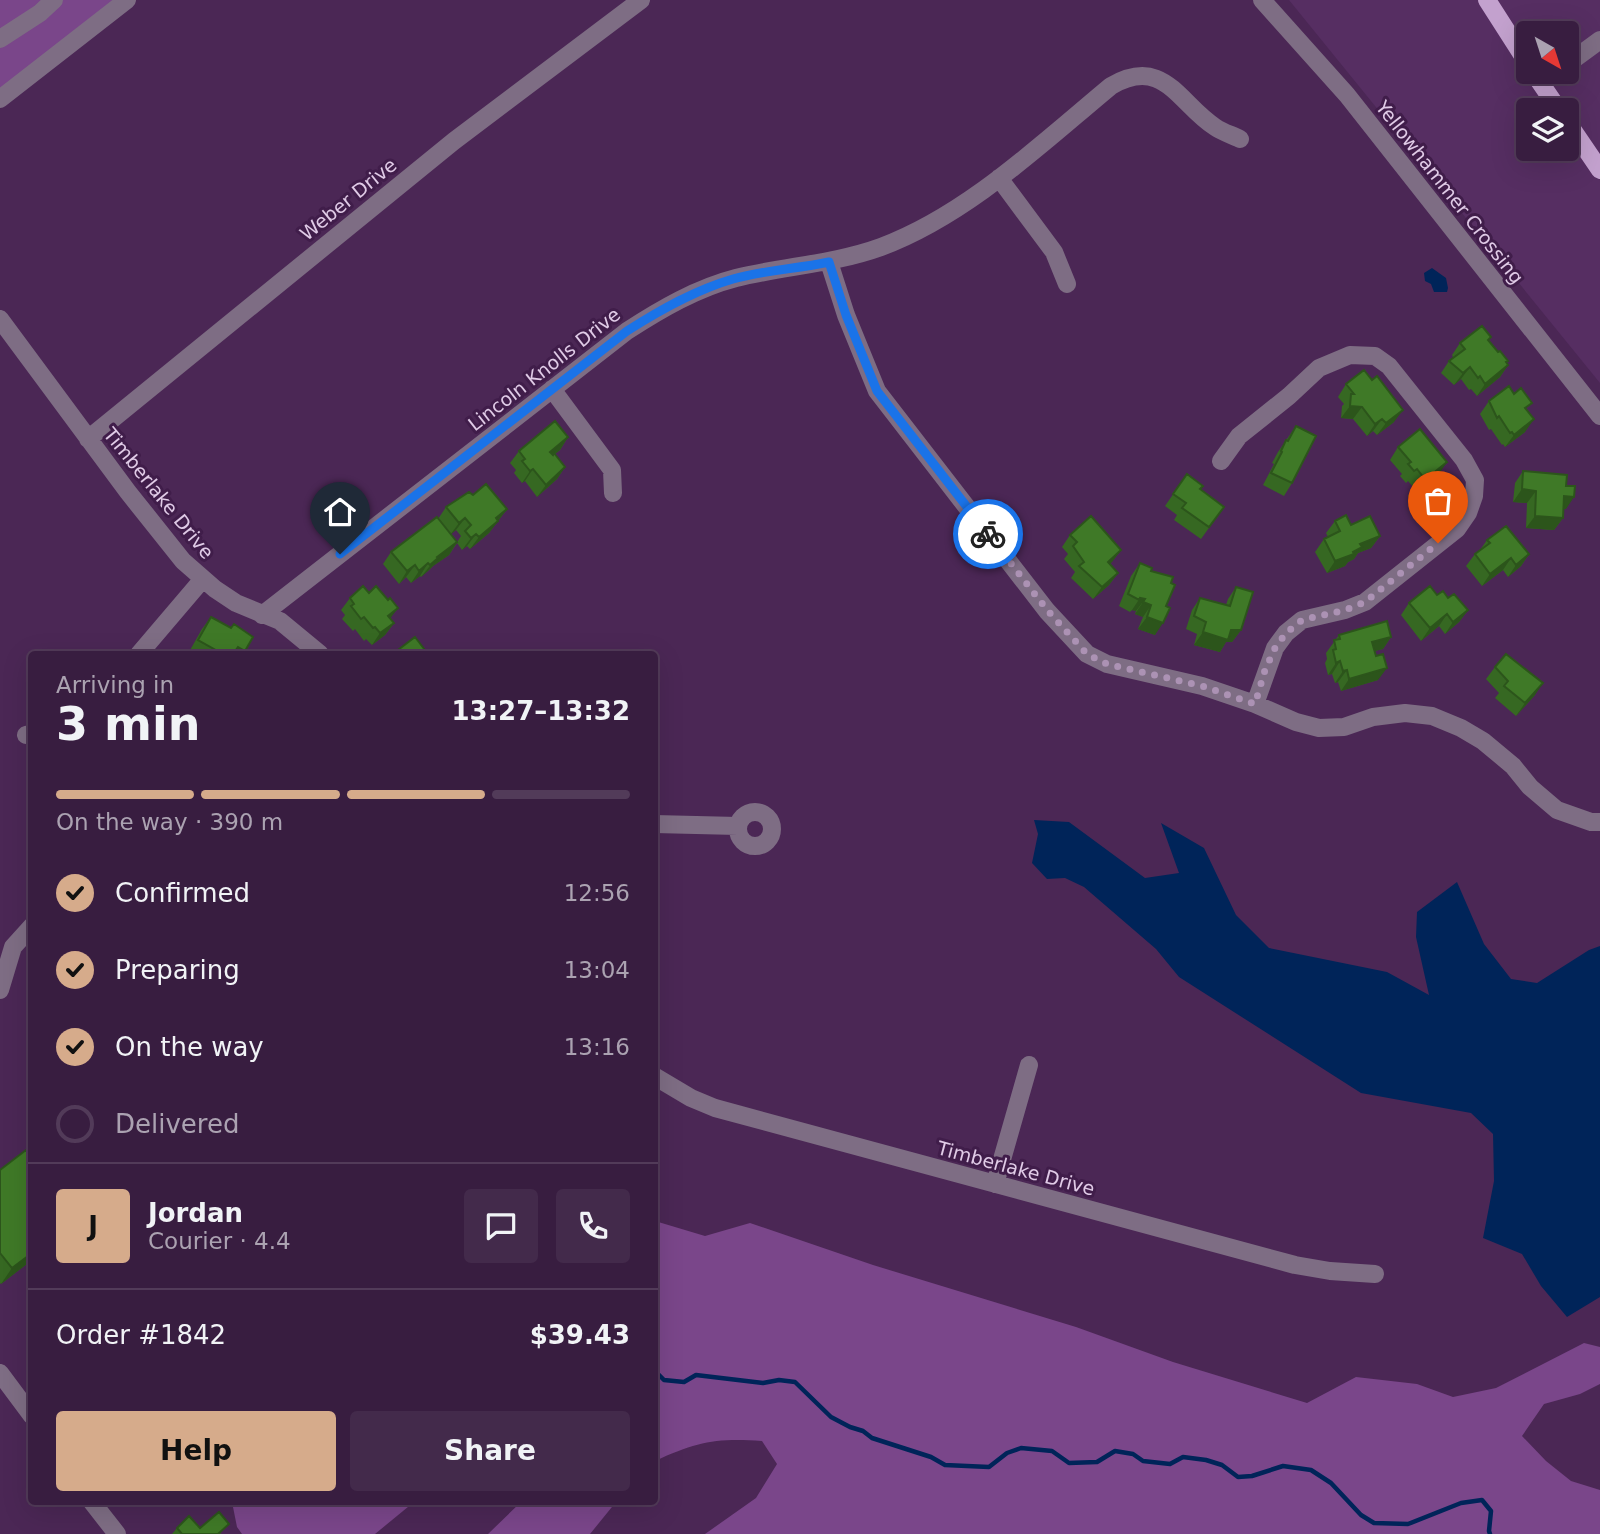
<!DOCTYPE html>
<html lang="en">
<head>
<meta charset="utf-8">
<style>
	body { margin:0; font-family:"DejaVu Sans",sans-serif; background:#432a4b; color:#f1f3f6; height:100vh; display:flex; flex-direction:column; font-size:26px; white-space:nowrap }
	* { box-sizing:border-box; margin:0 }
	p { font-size:23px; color:#aba2b1 }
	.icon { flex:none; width:38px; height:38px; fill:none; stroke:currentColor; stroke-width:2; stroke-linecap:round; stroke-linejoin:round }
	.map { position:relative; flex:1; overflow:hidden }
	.side { position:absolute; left:28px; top:651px; width:630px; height:854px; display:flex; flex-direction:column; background:#381d40; border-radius:7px; box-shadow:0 7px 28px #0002,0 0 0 2px #523b59 }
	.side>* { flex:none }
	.needle { width:46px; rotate:141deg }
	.tools { position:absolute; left:1516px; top:21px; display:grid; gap:14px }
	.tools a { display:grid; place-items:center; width:63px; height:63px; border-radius:7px; background:#381d40; box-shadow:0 7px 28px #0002,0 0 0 2px #523b59; font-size:35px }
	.pin { position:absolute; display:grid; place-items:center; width:60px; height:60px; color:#fff; margin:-72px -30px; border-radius:50% 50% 50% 0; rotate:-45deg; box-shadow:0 0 7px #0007 }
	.pin .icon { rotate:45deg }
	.courier { position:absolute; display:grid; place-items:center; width:70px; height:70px; margin:-35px; border:5px solid #1a73e8; border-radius:50%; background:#fff; color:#222; box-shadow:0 2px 9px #0007 }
	.head em { font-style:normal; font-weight:700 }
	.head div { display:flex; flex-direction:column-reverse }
	.head { display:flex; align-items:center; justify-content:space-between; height:119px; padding:0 28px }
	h1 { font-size:46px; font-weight:700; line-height:52px }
	.bar { display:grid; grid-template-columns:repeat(4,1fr); gap:10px 7px; align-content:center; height:84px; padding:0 28px }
	.bar i { height:9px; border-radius:5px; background:#523b59 }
	.bar .active { background:#d6ab8b }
	.bar p { grid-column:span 4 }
	.line { display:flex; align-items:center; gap:18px; padding:0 28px; border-top:2px solid #523b59 }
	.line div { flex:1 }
	.round { display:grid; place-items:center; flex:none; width:74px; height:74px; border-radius:7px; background:#432a4b }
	ol { padding:0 28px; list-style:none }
	li { display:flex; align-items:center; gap:21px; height:77px }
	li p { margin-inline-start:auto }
	li .icon { padding:7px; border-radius:50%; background:#d6ab8b; color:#111; stroke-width:4 }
	li:last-child { color:#aba2b1 }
	li i { width:38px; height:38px; border:4px solid #523b59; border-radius:50% }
	.button { display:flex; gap:14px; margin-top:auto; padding:14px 28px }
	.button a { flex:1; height:80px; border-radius:7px; background:#d6ab8b; color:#111; font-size:28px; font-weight:700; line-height:80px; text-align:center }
	.button a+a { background:#432a4b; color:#f1f3f6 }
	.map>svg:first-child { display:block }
	.built { fill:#562e62; fill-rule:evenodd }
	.green { fill:#7a468a }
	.water { fill:#002459 }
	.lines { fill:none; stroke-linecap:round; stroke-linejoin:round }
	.stream { stroke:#002459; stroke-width:4.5 }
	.minor { stroke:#7e6d84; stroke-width:18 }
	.major { stroke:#c3a1ce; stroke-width:18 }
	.wall { fill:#366822; fill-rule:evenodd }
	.shaded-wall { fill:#2c551b }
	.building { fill:#3f7927; stroke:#2c551b; stroke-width:2 }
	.done { stroke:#ac92b4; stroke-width:7; stroke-dasharray:0 12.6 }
	.route { stroke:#1a73e8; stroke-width:9 }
	.labels { text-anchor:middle; stroke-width:6; stroke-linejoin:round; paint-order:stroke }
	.street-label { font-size:19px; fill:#e0cbe7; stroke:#401d4a }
</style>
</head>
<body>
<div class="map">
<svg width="1600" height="1534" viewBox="0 0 1600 1534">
	<rect width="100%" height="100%" fill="#4b2755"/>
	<!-- built -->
	<path class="built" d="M 1289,0 L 1600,0 L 1600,383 ZM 1528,33 L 1566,33 L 1566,72 L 1528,72 ZM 1528,110 L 1566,110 L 1566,149 L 1528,149 Z"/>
	<!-- green -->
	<path class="green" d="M 0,0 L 114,0 L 0,89 Z
		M 655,1221 L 705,1236 L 750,1223 L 873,1265 L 1076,1327 L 1173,1362 L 1307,1403 L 1356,1377 L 1417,1384 L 1453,1397 L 1496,1388 L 1584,1343 L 1600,1347 L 1600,1384 L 1580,1394 L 1544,1404 L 1522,1436 L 1546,1461 L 1571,1481 L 1600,1490 L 1600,1534 L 705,1534 L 756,1498 L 777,1464 L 762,1441 C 715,1438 697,1442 655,1461 Z
		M 232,1502 L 414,1502 L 375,1534 L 242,1534 L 237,1527 Z
		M 521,1502 L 616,1502 L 590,1534 L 488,1534 Z"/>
	<!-- water -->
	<path class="water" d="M 1432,268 L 1446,278 L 1448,288 L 1447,292 L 1434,292 L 1431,284 L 1425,281 L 1424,273 Z
		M 1034,820 L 1069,822 L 1145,878 L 1179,873 L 1161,823 L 1204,848 L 1236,915 L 1269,948 L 1387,972 L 1429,995 L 1416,937 L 1417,912 L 1457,882 L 1484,944 L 1511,979 L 1537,983 L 1589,950 L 1600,946 L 1600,1297 L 1567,1317 L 1541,1286 L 1522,1254 L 1483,1238 L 1494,1181 L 1493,1134 L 1471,1113 L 1361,1093 L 1179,977 L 1156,949 L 1084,887 L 1065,878 L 1047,879 L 1032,863 L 1038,834 Z"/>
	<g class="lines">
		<!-- stream -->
		<path class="stream" d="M 654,1370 L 664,1380 L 684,1382 L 696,1375 L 763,1383 L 779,1380 L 795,1382 L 831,1417 L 850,1427 L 863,1431 L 872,1438 L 931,1457 L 945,1465 L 989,1467 L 1007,1453 L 1021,1448 L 1052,1451 L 1069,1463 L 1097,1462 L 1115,1451 L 1133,1454 L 1143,1461 L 1170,1464 L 1183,1457 L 1206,1460 L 1222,1465 L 1238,1477 L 1252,1476 L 1283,1466 L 1311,1470 L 1331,1483 L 1361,1515 L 1374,1523 L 1408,1524 L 1461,1503 L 1482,1500 L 1491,1511 L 1489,1531 L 1490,1534"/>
		<!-- minor -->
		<path class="minor" d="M 1262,0 L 1347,95 L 1600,416
			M 0,39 L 40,13 L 54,0
			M 1566,65 L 1600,40
			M 1541,83 L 1557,72
			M 0,99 L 127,0
			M 999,178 L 1054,252 L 1067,284
			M 829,262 L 846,315 L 877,391 L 1047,611 L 1087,654 L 1107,664 L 1202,686 L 1255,704 L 1296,722 L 1319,728 L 1344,727 L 1373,717 L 1405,713 L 1432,716 L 1461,728 L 1483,741 L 1513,766 L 1530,787 L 1557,810 L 1591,822 L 1600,822
			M 0,319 L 128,492 L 183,561 L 215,589 L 236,603 L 280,621 L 320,654
			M 552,389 L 612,470 L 613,493
			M 88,439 L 454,141 L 641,0
			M 1221,461 L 1239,436 L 1289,396 L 1319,368 L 1350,355 L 1375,356 L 1389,366 L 1464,460 L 1475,480 L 1474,496 L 1468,513 L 1457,529 L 1365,602 L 1345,610 L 1302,620 L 1286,633 L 1275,648 L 1255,704
			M 262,615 L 627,331 C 661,309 697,288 736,278 C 785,266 834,264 881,247 C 967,215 1041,144 1111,86 C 1164,55 1179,104 1215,127 C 1222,132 1232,135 1240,139
			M 139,654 L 202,580
			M 26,735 L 32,734
			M738 829a17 17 0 1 1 34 0a17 17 0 1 1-34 0Z
			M 654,824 L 738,826
			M 0,990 L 13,947 L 32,926
			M 654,1076 L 691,1098 L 715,1108 L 1295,1265 L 1330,1271 L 1375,1274
			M 995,1184 L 1029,1065
			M 0,1373 L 32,1416
			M 92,1502 L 117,1534"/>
		<!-- major -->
		<path class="major" d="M 1487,0 L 1528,64
			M 1533,72 L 1559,110
			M 1566,120 L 1600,170"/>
	</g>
	<!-- wall -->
	<path class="wall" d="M 1491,337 L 1489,340 L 1498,352 L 1508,361 L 1507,363 L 1508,365 L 1500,377 L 1477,396 L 1471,389 L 1469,390 L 1461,379 L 1454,385 L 1441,373 L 1449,361 L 1453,357 L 1452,355 L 1460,343 Z
		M 1346,384 L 1394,422 L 1377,435 L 1373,431 L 1367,436 L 1353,419 L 1341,418 L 1342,406 L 1344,404 L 1338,397 Z
		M 1489,401 L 1527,410 L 1525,432 L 1505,447 L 1503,444 L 1502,445 L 1491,429 L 1489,430 L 1480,414 Z
		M 1296,426 L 1292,483 L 1284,496 L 1263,485 L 1274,464 L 1272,463 L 1278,452 Z
		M 568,437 L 560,450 L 555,454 L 565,467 L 557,479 L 537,497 L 525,481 L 522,483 L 514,473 L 516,470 L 510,463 L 519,451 Z
		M 1398,447 L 1439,474 L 1446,483 L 1438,495 L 1419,510 L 1408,496 L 1414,488 L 1408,481 L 1406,483 L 1400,476 L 1402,474 L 1390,460 Z
		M 1523,471 L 1566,486 L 1566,509 L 1563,509 L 1563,518 L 1554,530 L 1526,528 L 1527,503 L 1513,502 L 1515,483 Z
		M 1187,474 L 1200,489 L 1224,507 L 1201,539 L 1174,520 L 1177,515 L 1165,506 Z
		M 473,495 L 507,509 L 489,533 L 470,549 L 467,546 L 462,550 L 457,543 L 449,555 L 433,566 L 429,570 L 421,577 L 420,576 L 411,583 L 406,577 L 399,584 L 383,564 L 391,552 L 438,519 L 446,507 ZM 456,530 L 461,536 L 457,542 L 451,534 Z
		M 1335,521 L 1351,525 L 1380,536 L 1371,548 L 1358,553 L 1354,559 L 1348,562 L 1345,566 L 1327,573 L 1315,552 L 1324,539 L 1328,537 L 1326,533 Z
		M 1070,535 L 1121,550 L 1110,564 L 1118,573 L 1109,585 L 1093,599 L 1071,578 L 1075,572 L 1064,559 L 1068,554 L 1062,547 Z
		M 1487,540 L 1529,554 L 1521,566 L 1508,577 L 1503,570 L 1482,586 L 1466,566 L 1475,554 L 1480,550 Z
		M 1140,563 L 1171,583 L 1155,635 L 1138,629 L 1143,617 L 1135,614 L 1136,611 L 1132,610 L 1130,612 L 1119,606 L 1131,576 Z
		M 1236,587 L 1241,630 L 1232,642 L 1226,642 L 1220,652 L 1194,645 L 1197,634 L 1186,629 L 1192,610 L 1200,598 L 1226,605 L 1228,599 Z
		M 1437,595 L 1468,610 L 1459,622 L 1445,634 L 1439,626 L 1421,641 L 1401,615 L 1409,603 Z
		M 350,598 L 390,619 L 394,623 L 385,635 L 372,645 L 366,639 L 364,641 L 355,629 L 353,631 L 342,619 L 345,615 L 341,610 Z
		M 211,617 L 231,628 L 253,637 L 243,654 L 193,654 L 189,652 L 202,629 Z
		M 1339,635 L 1391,637 L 1383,649 L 1374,651 L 1378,680 L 1341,691 L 1338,682 L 1335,683 L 1332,674 L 1328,675 L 1325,663 L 1327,659 L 1326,653 Z
		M 1495,667 L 1535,695 L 1516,716 L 1495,698 L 1499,693 L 1486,679 Z
		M 0,1170 L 32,1260 L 1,1284 L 0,1283 Z
		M 177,1528 L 200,1528 L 222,1534 L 172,1534 Z"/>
	<!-- shaded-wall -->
	<path class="shaded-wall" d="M 1508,361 L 1502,371 L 1508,365 L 1500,377 L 1477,396 L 1485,384 Z
		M 1470,367 L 1461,379 L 1454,385 L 1463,373 Z
		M 1350,406 L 1362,407 L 1353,419 L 1341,418 Z
		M 1403,410 L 1394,422 L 1377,435 L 1386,423 Z
		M 1382,419 L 1373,431 L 1367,436 L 1375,424 Z
		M 1534,419 L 1525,432 L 1505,447 L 1514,435 Z
		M 568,437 L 560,450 L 542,464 L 550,452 Z
		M 1447,462 L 1439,474 L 1436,471 Z
		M 565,467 L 557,479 L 537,497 L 546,485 Z
		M 533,469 L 525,481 L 522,483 L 530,471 Z
		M 1446,483 L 1438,495 L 1419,510 L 1428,498 Z
		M 1522,489 L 1536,491 L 1527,503 L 1513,502 Z
		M 1564,496 L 1574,497 L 1566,509 L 1556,508 Z
		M 507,509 L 489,533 L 470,549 L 479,537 L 496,518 Z
		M 1535,516 L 1563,518 L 1554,530 L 1526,528 Z
		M 465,518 L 456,530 L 450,535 L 459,523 Z
		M 476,534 L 467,546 L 462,550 L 471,538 Z
		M 1380,536 L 1371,548 L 1358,553 L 1354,559 L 1348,562 L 1345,566 L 1327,573 L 1335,561 L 1360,544 Z
		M 457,542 L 449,555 L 433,566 L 429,570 L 421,577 L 437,557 Z
		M 1121,550 L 1112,562 L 1099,574 L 1108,562 Z
		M 1529,554 L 1521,566 L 1508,577 L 1516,565 Z
		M 1511,558 L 1503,570 L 1482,586 L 1490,574 Z
		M 428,563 L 420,576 L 411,583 L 419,571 Z
		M 415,565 L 406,577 L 399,584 L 407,571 Z
		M 1118,573 L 1109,585 L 1093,599 L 1102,587 Z
		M 1140,598 L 1145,599 L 1136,611 L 1132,610 Z
		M 1143,602 L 1151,605 L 1143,617 L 1135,614 Z
		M 398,608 L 389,620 L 388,616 Z
		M 1468,610 L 1459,622 L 1445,634 L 1453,622 Z
		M 1447,614 L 1439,626 L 1421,641 L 1430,628 Z
		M 1147,617 L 1163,623 L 1155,635 L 1138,629 Z
		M 394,623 L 385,635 L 372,645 L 380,633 Z
		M 1231,630 L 1241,630 L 1232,642 L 1226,642 L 1220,652 L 1194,645 L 1203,632 Z
		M 1391,637 L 1383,649 L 1363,654 L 1372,642 Z
		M 1340,661 L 1332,674 L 1328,675 L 1336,663 Z
		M 1387,668 L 1378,680 L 1341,691 L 1349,679 Z
		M 1347,670 L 1338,682 L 1335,683 L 1343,671 Z
		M 1543,683 L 1535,695 L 1516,716 L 1525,703 Z
		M 32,1253 L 32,1260 L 1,1284 L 12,1268 Z"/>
	<!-- building -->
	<path class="building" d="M 1482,326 L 1491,337 L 1488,340 L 1498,352 L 1500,351 L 1508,361 L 1506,362 L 1508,365 L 1485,384 L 1480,376 L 1478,378 L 1470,367 L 1463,373 L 1449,361 L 1465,349 L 1460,343 Z
		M 1364,370 L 1372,380 L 1377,376 L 1403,410 L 1386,423 L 1382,419 L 1375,424 L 1362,407 L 1350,406 L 1351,394 L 1354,394 L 1346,384 Z
		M 1509,386 L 1514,394 L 1521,388 L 1532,403 L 1525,408 L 1534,419 L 1514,435 L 1512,432 L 1510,433 L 1499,416 L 1497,418 L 1489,401 Z
		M 555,421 L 568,437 L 550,452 L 553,455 L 554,453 L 565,467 L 546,485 L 533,469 L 530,471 L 522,461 L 525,459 L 519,451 Z
		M 1296,426 L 1316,436 L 1292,483 L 1271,473 L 1282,452 L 1281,451 L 1286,440 L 1288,441 Z
		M 1420,429 L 1447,462 L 1436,471 L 1446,483 L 1428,498 L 1416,484 L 1424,478 L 1417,469 L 1414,471 L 1408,464 L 1411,462 L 1398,447 Z
		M 1523,471 L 1567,475 L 1566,486 L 1575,486 L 1574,497 L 1564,496 L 1563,518 L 1535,516 L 1536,491 L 1522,489 Z
		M 1187,474 L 1203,486 L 1200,489 L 1224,507 L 1209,527 L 1182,508 L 1186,503 L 1173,494 Z
		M 486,484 L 507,509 L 496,518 L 498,521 L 479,537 L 476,534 L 471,538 L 465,531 L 471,525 L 465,518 L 459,523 L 446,507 L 469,492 L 473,495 Z
		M 1346,515 L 1351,525 L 1370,516 L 1380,536 L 1360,544 L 1362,547 L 1353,552 L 1354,554 L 1335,561 L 1324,539 L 1340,531 L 1335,521 Z
		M 1091,516 L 1121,550 L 1108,562 L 1118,573 L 1102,587 L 1079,566 L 1084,562 L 1073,546 L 1077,542 L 1070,535 Z
		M 437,517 L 457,542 L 437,557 L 438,558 L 430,565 L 428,563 L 419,571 L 415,565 L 407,571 L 391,552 Z
		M 1506,526 L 1529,554 L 1516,565 L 1511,558 L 1490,574 L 1475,554 L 1490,543 L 1487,540 Z
		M 1140,563 L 1152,568 L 1151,571 L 1173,577 L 1171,583 L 1175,585 L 1166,606 L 1170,608 L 1163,623 L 1147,617 L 1151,605 L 1143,602 L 1145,599 L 1140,598 L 1139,600 L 1128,594 Z
		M 363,586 L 369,593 L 376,586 L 388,600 L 390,598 L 398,608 L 388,616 L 394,623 L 380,633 L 375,627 L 373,628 L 364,617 L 361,619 L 351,606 L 354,604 L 350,598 Z
		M 1430,586 L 1437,595 L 1443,591 L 1448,598 L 1454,594 L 1468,610 L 1453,622 L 1447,614 L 1430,628 L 1409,603 Z
		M 1236,587 L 1253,592 L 1241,630 L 1231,630 L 1228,640 L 1203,632 L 1206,622 L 1194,616 L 1200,598 L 1230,606 Z
		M 211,617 L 231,628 L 234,624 L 253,637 L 245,651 L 238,647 L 233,654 L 223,654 L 198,640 Z
		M 1387,621 L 1391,637 L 1372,642 L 1376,656 L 1383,654 L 1387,668 L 1349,679 L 1347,670 L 1343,671 L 1340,661 L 1336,663 L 1333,650 L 1336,649 L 1334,640 L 1340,639 L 1339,635 Z
		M 415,637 L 428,654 L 395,654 L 394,653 Z
		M 1506,654 L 1543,683 L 1525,703 L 1504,686 L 1508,681 L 1495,667 Z
		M 26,1150 L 32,1157 L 32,1253 L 12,1268 L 0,1253 L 0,1170 Z
		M 219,1512 L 229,1524 L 218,1534 L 182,1534 L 177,1528 L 189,1516 L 200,1528 Z"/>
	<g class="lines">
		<!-- done -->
		<path class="done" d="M 988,534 L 1048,611 L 1087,654 L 1107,664 L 1202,686 L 1255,704 L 1265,670 L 1275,648 L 1286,633 L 1302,620 L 1345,610 L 1365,602 L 1438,543"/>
		<!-- route -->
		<path class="route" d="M 340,554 L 627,331 C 660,310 695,290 733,279 C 764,270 797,269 829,262 L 846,315 L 877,391 L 988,534"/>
	</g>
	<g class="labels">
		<!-- street labels -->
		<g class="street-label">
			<text transform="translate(1450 192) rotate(52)" y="7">Yellowhammer Crossing</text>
			<text transform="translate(348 199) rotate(-39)" y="7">Weber Drive</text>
			<text transform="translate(544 369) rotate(-38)" y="7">Lincoln Knolls Drive</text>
			<text transform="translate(159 493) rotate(51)" y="7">Timberlake Drive</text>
			<text transform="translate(1016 1168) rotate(15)" y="7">Timberlake Drive</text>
		</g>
	</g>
</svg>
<div class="tools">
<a><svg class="needle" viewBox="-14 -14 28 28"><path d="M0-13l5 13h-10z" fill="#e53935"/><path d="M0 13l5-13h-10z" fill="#aba2b1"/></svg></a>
<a><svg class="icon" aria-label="layers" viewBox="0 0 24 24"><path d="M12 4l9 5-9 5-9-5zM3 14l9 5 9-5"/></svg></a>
</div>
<div class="pin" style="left:1438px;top:543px;background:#ea580c"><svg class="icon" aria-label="bag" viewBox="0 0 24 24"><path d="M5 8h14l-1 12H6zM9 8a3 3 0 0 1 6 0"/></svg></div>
<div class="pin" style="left:340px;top:554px;background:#1f2937"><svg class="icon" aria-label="home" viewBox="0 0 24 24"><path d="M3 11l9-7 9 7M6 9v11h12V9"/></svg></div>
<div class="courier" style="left:988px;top:534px"><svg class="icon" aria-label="bike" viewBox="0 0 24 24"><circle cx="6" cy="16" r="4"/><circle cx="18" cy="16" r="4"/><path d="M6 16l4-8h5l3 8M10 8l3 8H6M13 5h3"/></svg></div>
<section class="side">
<div class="head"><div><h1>3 min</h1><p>Arriving in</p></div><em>13:27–13:32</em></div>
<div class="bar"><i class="active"></i><i class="active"></i><i class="active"></i><i></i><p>On the way · 390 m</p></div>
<ol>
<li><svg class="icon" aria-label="check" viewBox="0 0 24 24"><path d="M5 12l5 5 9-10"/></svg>Confirmed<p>12:56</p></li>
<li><svg class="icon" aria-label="check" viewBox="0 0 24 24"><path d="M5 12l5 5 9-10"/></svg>Preparing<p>13:04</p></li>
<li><svg class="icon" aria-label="check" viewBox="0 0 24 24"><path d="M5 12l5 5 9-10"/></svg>On the way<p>13:16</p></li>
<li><i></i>Delivered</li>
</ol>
<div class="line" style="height:126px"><b class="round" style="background:#d6ab8b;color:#111">J</b><div><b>Jordan</b><p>Courier · 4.4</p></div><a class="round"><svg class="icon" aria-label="chat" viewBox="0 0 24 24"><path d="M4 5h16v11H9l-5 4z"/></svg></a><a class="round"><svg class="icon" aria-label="phone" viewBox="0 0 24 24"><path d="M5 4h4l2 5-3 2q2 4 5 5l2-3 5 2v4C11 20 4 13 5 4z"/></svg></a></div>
<div class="line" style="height:91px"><div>Order #1842</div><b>$39.43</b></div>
<div class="button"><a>Help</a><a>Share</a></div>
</section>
</div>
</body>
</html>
